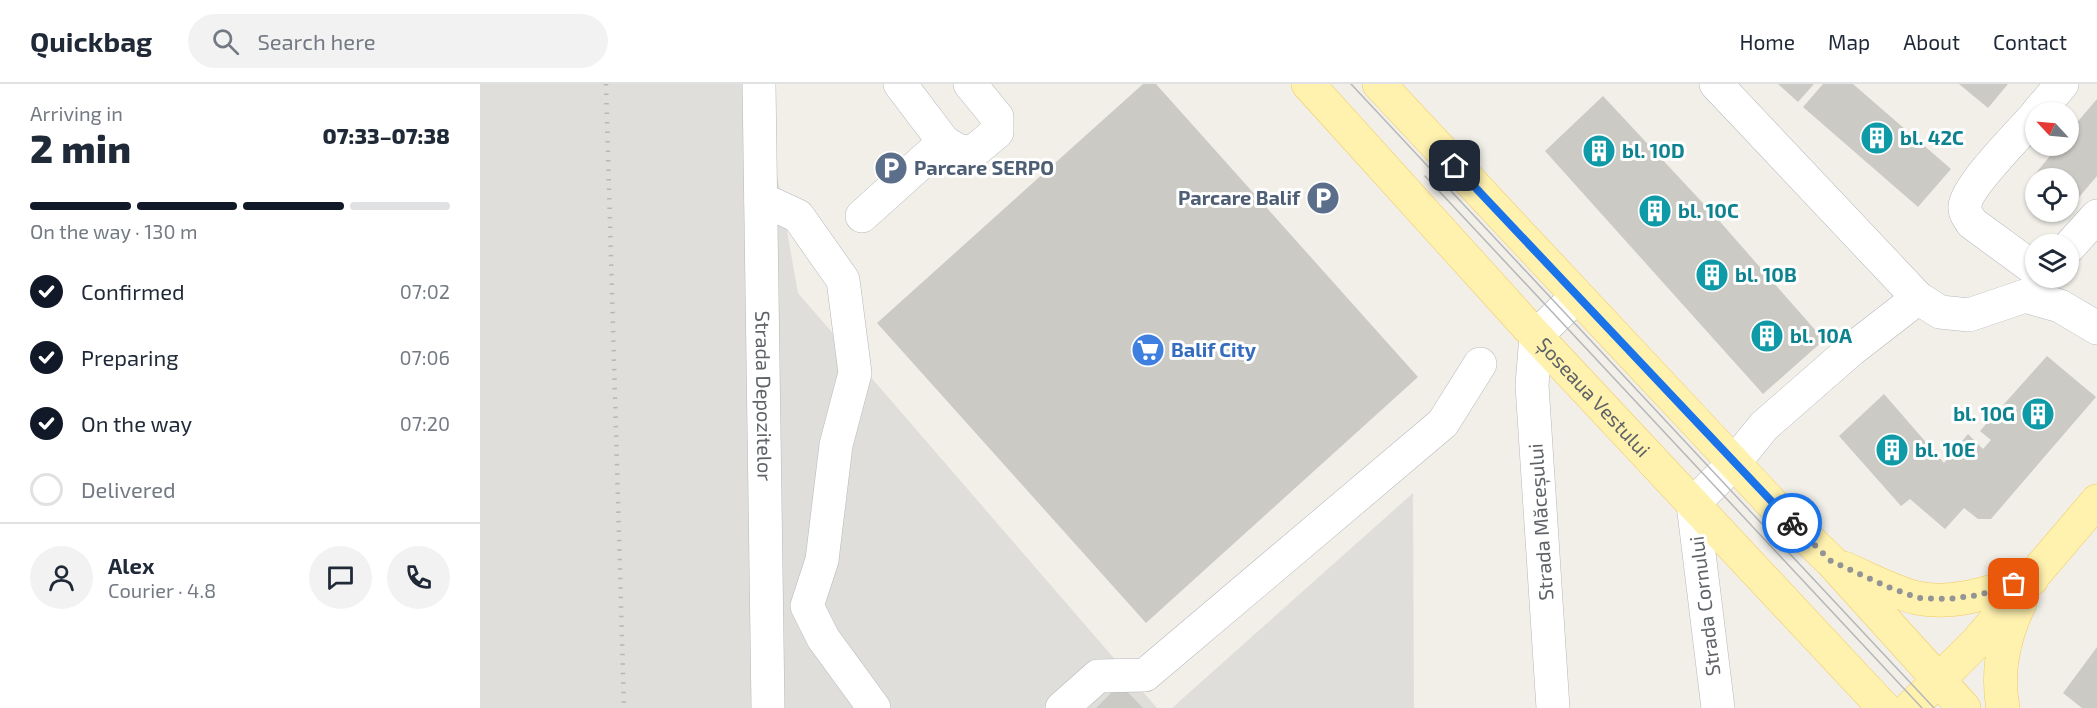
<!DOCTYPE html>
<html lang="en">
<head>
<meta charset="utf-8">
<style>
	body { margin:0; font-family:"Exo 2",sans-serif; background:#f2f2f3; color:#1f2937; height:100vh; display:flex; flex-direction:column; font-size:22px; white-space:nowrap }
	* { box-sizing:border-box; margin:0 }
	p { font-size:20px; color:#747a83 }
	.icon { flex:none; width:33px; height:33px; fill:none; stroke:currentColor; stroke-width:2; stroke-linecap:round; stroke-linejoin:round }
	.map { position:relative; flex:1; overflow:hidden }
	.drawer { display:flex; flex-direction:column; background:#fff; width:480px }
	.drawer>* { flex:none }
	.needle { width:39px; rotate:296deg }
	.buttons { position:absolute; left:1545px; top:18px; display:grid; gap:12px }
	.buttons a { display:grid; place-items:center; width:54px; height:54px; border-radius:50%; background:#fff; box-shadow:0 2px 4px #0004; font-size:30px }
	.pin { position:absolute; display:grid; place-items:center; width:51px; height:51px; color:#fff; margin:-26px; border-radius:12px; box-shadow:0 3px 9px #0006 }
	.courier { position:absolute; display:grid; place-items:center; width:60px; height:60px; margin:-30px; border:4px solid #1a73e8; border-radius:50%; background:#fff; color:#222; box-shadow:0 2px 8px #0007 }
	.head em { font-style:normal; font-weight:800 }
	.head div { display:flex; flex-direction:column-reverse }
	.head { display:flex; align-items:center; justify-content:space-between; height:102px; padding:0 30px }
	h1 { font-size:39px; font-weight:800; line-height:45px }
	.bar { display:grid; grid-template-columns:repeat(4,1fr); gap:9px 6px; align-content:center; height:72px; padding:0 30px }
	.bar i { height:8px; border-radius:4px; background:#e0e1e3 }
	.bar .active { background:#111827 }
	.bar p { grid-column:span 4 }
	.line { display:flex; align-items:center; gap:15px; padding:0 30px; border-top:2px solid #e0e1e3 }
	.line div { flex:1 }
	.round { display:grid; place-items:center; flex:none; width:63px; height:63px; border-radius:32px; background:#f2f2f3 }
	ol { padding:0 30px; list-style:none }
	li { display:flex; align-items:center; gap:18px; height:66px }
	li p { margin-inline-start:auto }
	li .icon { padding:6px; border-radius:50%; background:#111827; color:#fff; stroke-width:4 }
	li:last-child { color:#747a83 }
	li i { width:33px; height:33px; border:3px solid #e0e1e3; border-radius:50% }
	header { display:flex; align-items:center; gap:36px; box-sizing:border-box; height:84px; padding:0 30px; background:#fff; border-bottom:2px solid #e0e1e3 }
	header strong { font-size:28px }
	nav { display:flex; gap:33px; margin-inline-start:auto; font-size:21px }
	.search { width:420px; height:54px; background:#f2f2f3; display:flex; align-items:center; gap:15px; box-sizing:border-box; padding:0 21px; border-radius:33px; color:#747a83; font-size:22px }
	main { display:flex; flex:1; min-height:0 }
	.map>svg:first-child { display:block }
	.industrial { fill:#e0deda }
	.building { fill:#cccac5 }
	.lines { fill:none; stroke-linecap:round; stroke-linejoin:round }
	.minor-casing { stroke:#b5b8bc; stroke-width:34 }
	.major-casing { stroke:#f2c960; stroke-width:34 }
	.minor { stroke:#fff; stroke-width:33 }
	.major { stroke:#fff2af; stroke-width:33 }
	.tram { stroke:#b6b7b8; stroke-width:1.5 }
	.rail { stroke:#b6b7b8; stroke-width:4.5; stroke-dasharray:1.5 8; stroke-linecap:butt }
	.done { stroke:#929495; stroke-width:6; stroke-dasharray:0 10.8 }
	.route { stroke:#1a73e8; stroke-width:8 }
	.labels { text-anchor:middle; stroke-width:6; stroke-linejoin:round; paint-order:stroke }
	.culture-label { font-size:20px; font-weight:bold; fill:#0d838f; stroke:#fff; text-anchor:start }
	.service-label { font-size:20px; font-weight:bold; fill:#4e5e75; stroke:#fff; text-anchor:start }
	.shop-label { font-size:20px; font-weight:bold; fill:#366cbe; stroke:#fff; text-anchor:start }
	.street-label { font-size:20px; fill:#5f6368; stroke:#fff }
</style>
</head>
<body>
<header>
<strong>Quickbag</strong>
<div class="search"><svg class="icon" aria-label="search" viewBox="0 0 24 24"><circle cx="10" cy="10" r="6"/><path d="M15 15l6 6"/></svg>Search here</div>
<nav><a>Home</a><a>Map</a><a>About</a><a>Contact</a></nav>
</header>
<main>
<section class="drawer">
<div class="head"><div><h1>2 min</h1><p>Arriving in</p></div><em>07:33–07:38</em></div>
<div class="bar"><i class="active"></i><i class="active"></i><i class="active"></i><i></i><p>On the way · 130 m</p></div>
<ol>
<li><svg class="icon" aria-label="check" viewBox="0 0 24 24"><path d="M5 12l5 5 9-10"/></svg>Confirmed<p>07:02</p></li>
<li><svg class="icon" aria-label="check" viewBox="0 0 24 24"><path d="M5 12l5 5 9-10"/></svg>Preparing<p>07:06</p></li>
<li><svg class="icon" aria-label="check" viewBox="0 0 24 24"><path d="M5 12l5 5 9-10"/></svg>On the way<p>07:20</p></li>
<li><i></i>Delivered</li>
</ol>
<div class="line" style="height:108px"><a class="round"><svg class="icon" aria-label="person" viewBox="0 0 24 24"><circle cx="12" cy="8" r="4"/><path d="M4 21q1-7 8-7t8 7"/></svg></a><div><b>Alex</b><p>Courier · 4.8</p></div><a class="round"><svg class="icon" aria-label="chat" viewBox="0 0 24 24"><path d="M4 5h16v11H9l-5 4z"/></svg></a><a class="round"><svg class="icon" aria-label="phone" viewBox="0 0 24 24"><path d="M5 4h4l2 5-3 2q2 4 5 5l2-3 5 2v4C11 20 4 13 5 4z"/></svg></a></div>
</section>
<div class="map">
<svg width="1617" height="624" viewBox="0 0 1617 624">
	<rect width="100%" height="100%" fill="#f1efe8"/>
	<!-- industrial -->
	<path class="industrial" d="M 0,0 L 281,0 L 318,209 L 677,624 L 0,624 Z
		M 933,409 L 934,624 L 692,624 Z"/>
	<!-- building -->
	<path class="building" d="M 663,0 L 676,0 L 938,293 L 666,539 L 397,239 Z
		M 1298,0 L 1334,0 L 1318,18 Z
		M 1343,0 L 1373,0 L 1471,85 L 1438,123 L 1323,23 Z
		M 1479,0 L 1528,0 L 1508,24 Z
		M 1123,12 L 1235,132 L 1344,256 L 1283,310 L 1065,67 Z
		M 1617,15 L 1617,92 L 1588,126 L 1588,94 L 1556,94 L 1556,105 L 1548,99 L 1578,62 L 1588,62 L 1588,49 Z
		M 1567,272 L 1616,313 L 1511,435 L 1498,435 L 1484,424 L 1465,445 L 1430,415 L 1421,422 L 1359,352 L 1404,310 L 1464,379 L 1488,350 L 1503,365 L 1511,356 L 1500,347 Z
		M 1617,563 L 1617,624 L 1602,624 L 1583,609 Z
		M 640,600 L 663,624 L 616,624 Z"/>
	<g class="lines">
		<defs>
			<g id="minor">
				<path id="s1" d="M 279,0 L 288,624"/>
				<path d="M 1236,0 L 1438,214 L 1460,228 L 1489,231 L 1545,212 L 1580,222 L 1617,244"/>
				<path d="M 1558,28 L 1582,0"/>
				<path d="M 1556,31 C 1541,48 1486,103 1485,122 C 1484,129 1489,134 1492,139 L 1556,186"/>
				<path d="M 464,58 L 477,66 L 492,69 L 517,48 L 517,33 L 490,0"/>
				<path d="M 281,118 L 292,120 L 318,132 L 363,196 L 375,289 L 356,361 L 342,476 L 327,522 L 343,554 L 394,624"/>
				<path d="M 382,132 L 464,58 L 420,0"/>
				<path d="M 1588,164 L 1617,132"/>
				<path d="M 582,624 L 618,592 L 665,591 L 963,339 L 1000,280"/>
				<path d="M 1073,624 L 1052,301 L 1056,252 L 1097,212"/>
				<path d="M 1238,624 L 1213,420 L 1254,379 L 1284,342 L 1371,266 L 1438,214"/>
			</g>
			<g id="major">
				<path id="s2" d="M 828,0 L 1056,252 L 1404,624"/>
				<path d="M 899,0 L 1300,428 L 1351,477 L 1484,624"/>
				<path d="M 1364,484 C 1387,494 1412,508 1437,514 C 1475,522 1516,506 1552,495"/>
				<path d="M 1430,624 L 1497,558 L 1617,417"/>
				<path d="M 1523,624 C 1516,587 1524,552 1540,519"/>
			</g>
		</defs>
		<!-- minor casing -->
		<use href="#minor" class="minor-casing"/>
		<!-- major casing -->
		<use href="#major" class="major-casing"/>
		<!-- minor -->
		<use href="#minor" class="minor"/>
		<!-- major -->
		<use href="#major" class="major"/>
		<!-- tram -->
		<path class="tram" d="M 871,0 L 1454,624
			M 945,92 L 1442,624"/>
		<!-- rail -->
		<path class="rail" d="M 126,0 L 144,624"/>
	</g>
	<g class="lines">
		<!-- done -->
		<path class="done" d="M 1312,439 L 1351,477 L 1408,503 L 1438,514 L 1468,515 L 1499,511 L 1534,500"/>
		<!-- route -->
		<path class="route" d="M 975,82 L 1312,439"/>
	</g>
	<!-- icons -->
	<defs>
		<symbol id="building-disc" viewBox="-11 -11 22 22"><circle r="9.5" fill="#0f9aa8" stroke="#fff"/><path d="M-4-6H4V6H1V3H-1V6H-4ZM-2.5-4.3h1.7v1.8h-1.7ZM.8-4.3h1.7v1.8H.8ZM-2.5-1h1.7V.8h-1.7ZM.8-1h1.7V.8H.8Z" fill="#fff"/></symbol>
		<symbol id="parking-disc" viewBox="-11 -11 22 22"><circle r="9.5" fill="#5c6f8a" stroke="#fff"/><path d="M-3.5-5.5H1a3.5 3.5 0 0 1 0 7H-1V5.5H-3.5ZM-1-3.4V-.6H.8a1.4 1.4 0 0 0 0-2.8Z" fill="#fff"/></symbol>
		<symbol id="supermarket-disc" viewBox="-11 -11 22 22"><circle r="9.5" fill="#3f7fe0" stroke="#fff"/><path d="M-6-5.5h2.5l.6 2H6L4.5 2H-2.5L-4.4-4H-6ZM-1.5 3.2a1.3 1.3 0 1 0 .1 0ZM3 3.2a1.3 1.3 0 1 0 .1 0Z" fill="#fff"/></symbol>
	</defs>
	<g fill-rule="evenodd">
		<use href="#building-disc" x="1378" y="35" width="38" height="38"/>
		<use href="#building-disc" x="1100" y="48" width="38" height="38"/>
		<use href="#parking-disc" x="392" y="65" width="38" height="38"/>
		<use href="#parking-disc" x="824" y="95" width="38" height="38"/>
		<use href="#building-disc" x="1156" y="108" width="38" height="38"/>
		<use href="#building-disc" x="1213" y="172" width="38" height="38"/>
		<use href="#building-disc" x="1268" y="233" width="38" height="38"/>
		<use href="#supermarket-disc" x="649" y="247" width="38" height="38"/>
		<use href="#building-disc" x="1539" y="311" width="38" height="38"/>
		<use href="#building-disc" x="1393" y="347" width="38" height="38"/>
	</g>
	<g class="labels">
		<!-- culture labels -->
		<g class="culture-label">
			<text x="1420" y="61">bl. 42C</text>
			<text x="1142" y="74">bl. 10D</text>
			<text x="1198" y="134">bl. 10C</text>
			<text x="1255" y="198">bl. 10B</text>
			<text x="1310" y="259">bl. 10A</text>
			<text x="1535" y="337" text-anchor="end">bl. 10G</text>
			<text x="1435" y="373">bl. 10E</text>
		</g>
		<!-- service labels -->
		<g class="service-label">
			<text x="434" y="91">Parcare SERPO</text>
			<text x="820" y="121" text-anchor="end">Parcare Balif</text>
		</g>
		<!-- shop labels -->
		<g class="shop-label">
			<text x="691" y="273">Balif City</text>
		</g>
		<!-- street labels -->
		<g class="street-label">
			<text dy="7" stroke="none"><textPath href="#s1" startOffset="312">Strada Depozitelor</textPath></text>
			<text dy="7" stroke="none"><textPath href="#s2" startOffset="424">Șoseaua Vestului</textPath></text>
			<text transform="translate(1061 438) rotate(-94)" y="7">Strada Măceșului</text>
			<text transform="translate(1225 522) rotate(-97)" y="7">Strada Cornului</text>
		</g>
	</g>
</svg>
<div class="buttons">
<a><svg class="needle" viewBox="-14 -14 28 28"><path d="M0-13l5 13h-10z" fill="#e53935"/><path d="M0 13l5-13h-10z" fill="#747a83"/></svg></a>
<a><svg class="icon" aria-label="locate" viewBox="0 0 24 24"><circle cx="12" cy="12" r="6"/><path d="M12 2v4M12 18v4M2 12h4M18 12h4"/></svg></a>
<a><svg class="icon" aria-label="layers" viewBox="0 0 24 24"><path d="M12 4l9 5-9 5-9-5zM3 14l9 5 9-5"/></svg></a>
</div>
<div class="pin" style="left:1534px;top:500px;background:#ea580c"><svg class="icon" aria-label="bag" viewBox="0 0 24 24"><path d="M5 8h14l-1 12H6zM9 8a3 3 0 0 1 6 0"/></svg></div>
<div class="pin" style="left:975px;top:82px;background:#1f2937"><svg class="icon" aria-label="home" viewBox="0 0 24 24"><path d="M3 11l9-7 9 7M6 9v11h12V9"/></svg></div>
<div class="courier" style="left:1312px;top:439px"><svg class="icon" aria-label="bike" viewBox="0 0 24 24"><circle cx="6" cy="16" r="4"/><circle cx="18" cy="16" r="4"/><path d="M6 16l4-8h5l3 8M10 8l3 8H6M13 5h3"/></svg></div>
</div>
</main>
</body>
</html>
